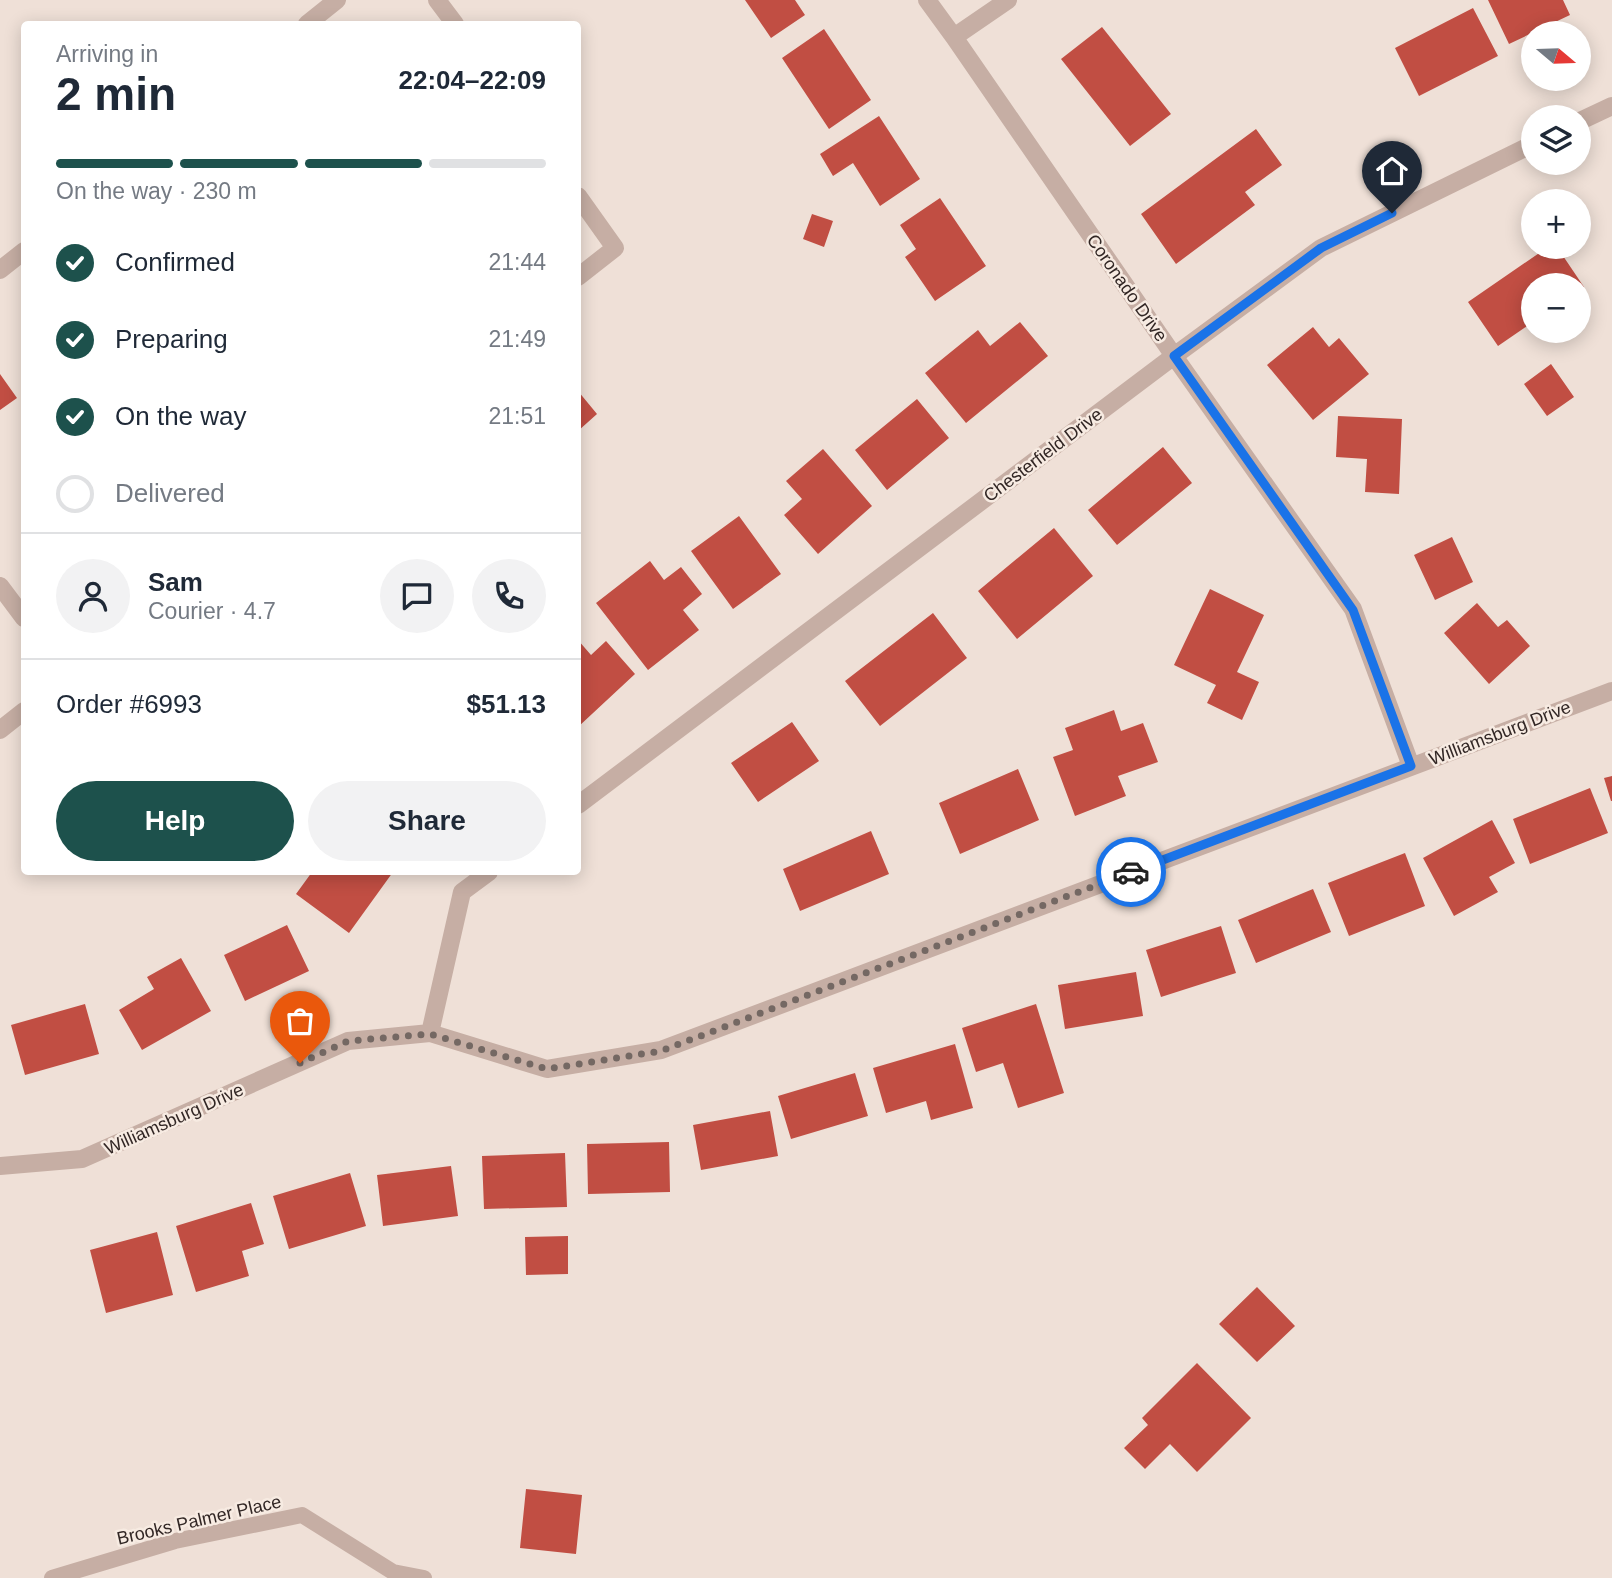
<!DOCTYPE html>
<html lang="en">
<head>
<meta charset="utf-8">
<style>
	body { margin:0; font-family:Arial,sans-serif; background:#f2f2f3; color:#1f2937; height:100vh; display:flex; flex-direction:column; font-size:26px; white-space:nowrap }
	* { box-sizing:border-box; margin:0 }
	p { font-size:23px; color:#747a83 }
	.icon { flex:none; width:38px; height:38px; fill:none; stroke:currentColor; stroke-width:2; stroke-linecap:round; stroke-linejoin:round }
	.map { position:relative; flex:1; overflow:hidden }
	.details { position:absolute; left:21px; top:21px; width:560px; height:854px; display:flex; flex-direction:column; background:#fff; border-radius:7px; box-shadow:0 4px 18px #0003 }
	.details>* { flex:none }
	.needle { width:46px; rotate:109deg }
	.controls { position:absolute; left:1521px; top:21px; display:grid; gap:14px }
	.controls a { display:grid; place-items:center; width:70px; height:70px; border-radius:50%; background:#fff; box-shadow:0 4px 18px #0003; font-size:35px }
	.pin { position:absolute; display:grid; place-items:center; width:60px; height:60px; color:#fff; margin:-72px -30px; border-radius:50% 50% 50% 0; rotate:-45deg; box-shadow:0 0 7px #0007 }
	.pin .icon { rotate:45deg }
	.courier { position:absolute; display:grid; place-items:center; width:70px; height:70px; margin:-35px; border:5px solid #1a73e8; border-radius:50%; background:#fff; color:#222; box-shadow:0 2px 9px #0007 }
	.head em { font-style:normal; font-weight:700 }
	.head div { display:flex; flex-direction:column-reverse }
	.head { display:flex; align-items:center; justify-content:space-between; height:119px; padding:0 35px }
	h1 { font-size:46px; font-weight:700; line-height:52px }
	.bar { display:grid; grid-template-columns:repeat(4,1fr); gap:10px 7px; align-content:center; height:84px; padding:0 35px }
	.bar i { height:9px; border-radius:5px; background:#e0e1e3 }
	.bar .on { background:#1d514c }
	.bar p { grid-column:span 4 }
	.line { display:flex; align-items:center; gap:18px; padding:0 35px; border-top:2px solid #e0e1e3 }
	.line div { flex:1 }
	.round { display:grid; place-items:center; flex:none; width:74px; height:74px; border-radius:37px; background:#f2f2f3 }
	ol { padding:0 35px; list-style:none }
	li { display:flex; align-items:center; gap:21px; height:77px }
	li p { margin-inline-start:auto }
	li .icon { padding:7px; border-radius:50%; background:#1d514c; color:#fff; stroke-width:4 }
	li:last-child { color:#747a83 }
	li i { width:38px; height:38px; border:4px solid #e0e1e3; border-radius:50% }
	.button { display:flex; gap:14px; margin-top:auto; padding:14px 35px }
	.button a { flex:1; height:80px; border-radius:42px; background:#1d514c; color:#fff; font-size:28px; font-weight:700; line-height:80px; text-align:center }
	.button a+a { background:#f2f2f3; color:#1f2937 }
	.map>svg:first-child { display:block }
	.building { fill:#c14e43 }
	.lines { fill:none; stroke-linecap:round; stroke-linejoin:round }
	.lane { stroke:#c6aea4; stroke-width:16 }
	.street { stroke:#c6aea4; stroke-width:18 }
	.done { stroke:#746863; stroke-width:7; stroke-dasharray:0 12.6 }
	.route { stroke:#1a73e8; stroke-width:9 }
	.labels { text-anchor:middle; stroke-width:5; stroke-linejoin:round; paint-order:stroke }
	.street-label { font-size:18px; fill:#322725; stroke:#f7ebe2 }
</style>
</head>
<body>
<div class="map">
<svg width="1612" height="1578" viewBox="0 0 1612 1578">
	<rect width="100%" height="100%" fill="#efe0d7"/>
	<!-- building -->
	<path class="building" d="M 745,0 L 795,0 L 805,15 L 771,38 Z
		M 1488,0 L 1563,0 L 1570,15 L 1509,44 Z
		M 1473,8 L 1498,56 L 1419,96 L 1395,48 Z
		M 1102,27 L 1171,114 L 1130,146 L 1061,59 Z
		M 824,29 L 871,100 L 829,129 L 782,58 Z
		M 879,116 L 920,179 L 880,206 L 853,163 L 833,176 L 820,154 Z
		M 1256,129 L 1282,165 L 1245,192 L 1255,205 L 1176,264 L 1141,214 Z
		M 940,198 L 986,266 L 935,301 L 905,257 L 916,249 L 900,225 Z
		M 812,214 L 833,221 L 824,247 L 803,239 Z
		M 1548,247 L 1557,247 L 1584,287 L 1578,290 L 1578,285 L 1533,285 L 1533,322 L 1498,346 L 1468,302 Z
		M 1020,322 L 1048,356 L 966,423 L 925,373 L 978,330 L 990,346 Z
		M 1313,327 L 1329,347 L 1339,338 L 1369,374 L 1313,420 L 1267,365 Z
		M 1551,364 L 1574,397 L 1547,416 L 1524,384 Z
		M 0,374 L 17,398 L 0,410 Z
		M 578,391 L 597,414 L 578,431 Z
		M 917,399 L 949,438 L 887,490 L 855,450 Z
		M 1338,416 L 1402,419 L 1399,494 L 1365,492 L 1367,459 L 1336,457 Z
		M 1163,447 L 1192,483 L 1117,545 L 1088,510 Z
		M 823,449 L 872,506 L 818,554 L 784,515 L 802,499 L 786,481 Z
		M 739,516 L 781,574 L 733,609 L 691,551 Z
		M 1054,528 L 1093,576 L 1017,639 L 978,591 Z
		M 1452,537 L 1473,582 L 1435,600 L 1414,555 Z
		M 650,561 L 664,580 L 681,567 L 702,594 L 683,610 L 699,630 L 648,670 L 596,603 Z
		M 1210,589 L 1264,615 L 1237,672 L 1259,682 L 1242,720 L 1207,703 L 1216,685 L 1174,665 Z
		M 1477,603 L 1498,627 L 1507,620 L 1530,646 L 1489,684 L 1444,633 Z
		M 933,613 L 967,658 L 880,726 L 845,681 Z
		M 578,640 L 591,655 L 606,641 L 635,674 L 578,727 Z
		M 1114,710 L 1121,731 L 1143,723 L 1158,762 L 1118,776 L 1126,796 L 1075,816 L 1053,757 L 1073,750 L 1065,728 Z
		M 792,722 L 819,761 L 758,802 L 731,763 Z
		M 1018,769 L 1039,820 L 960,854 L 939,803 Z
		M 1612,776 L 1612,801 L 1611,801 L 1604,778 Z
		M 1590,788 L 1608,833 L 1530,864 L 1513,819 Z
		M 1492,820 L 1515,863 L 1489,877 L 1498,892 L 1454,916 L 1423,858 Z
		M 871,831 L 889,874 L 800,911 L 783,869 Z
		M 1405,853 L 1425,906 L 1349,936 L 1328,883 Z
		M 312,872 L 393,872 L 349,933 L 296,894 Z
		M 1313,889 L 1331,932 L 1256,963 L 1238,920 Z
		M 287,925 L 309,971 L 245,1001 L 224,955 Z
		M 1221,926 L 1236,973 L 1161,997 L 1146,950 Z
		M 181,958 L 211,1011 L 142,1050 L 119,1010 L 154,989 L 147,977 Z
		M 1136,972 L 1143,1016 L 1065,1029 L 1058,985 Z
		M 85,1004 L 99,1054 L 25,1075 L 11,1025 Z
		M 1036,1004 L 1064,1093 L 1018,1108 L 1003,1063 L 976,1072 L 962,1028 Z
		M 955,1044 L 973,1108 L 931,1120 L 926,1101 L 886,1113 L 873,1068 Z
		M 855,1073 L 868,1116 L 791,1139 L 778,1096 Z
		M 770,1111 L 778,1156 L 701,1170 L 693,1125 Z
		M 669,1142 L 670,1192 L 588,1194 L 587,1144 Z
		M 565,1153 L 567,1207 L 484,1209 L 482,1156 Z
		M 451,1166 L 458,1216 L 383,1226 L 377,1175 Z
		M 350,1173 L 366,1226 L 289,1249 L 273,1196 Z
		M 251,1203 L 264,1244 L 242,1251 L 249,1276 L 196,1292 L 176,1226 Z
		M 157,1232 L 173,1295 L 106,1313 L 90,1250 Z
		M 568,1236 L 568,1274 L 526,1275 L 525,1237 Z
		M 1257,1287 L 1295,1326 L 1257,1362 L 1219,1324 Z
		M 1197,1363 L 1251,1418 L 1197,1472 L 1170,1444 L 1145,1469 L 1124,1448 L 1148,1425 L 1142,1418 Z
		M 526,1489 L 582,1495 L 576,1554 L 520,1548 Z"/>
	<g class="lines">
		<!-- lane -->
		<path class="lane" d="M 52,1578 L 175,1541 L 302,1515 L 393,1572 L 424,1578"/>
		<!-- street -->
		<path class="street" d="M 437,0 L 455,24
			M 927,0 L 954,37 L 1174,356 L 1353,609 L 1411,766
			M 307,24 L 337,0
			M 954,37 L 1008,0
			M 1578,122 L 1612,106
			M 578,196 L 615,248 L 578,277
			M 0,270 L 24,251
			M 0,586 L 24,618
			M 0,730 L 24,711
			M 578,805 L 1174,356 L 1321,248 L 1533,144
			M 430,1033 L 462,892 L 489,872
			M 0,1166 L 82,1159 L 348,1041 L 430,1033 L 547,1069 L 661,1050 L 1612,691"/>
	</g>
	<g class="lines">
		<!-- done -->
		<path class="done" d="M 300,1063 L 348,1041 L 430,1034 L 547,1069 L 661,1051 L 1131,872"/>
		<!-- route -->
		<path class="route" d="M 1131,872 L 1411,766 L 1353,610 L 1174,356 L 1321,248 L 1392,213"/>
	</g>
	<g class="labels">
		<!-- street labels -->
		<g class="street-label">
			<text transform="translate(1127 288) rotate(55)" y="6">Coronado Drive</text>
			<text transform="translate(1043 455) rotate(-37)" y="6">Chesterfield Drive</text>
			<text transform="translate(1500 733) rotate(-21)" y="6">Williamsburg Drive</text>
			<text transform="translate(174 1119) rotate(-24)" y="6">Williamsburg Drive</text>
			<text transform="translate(199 1520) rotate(-13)" y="6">Brooks Palmer Place</text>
		</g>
	</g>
</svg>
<div class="controls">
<a><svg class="needle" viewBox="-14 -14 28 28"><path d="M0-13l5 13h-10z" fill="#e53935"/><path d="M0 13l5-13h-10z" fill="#747a83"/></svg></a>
<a><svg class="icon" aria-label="layers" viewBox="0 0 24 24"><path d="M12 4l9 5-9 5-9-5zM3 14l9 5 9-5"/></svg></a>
<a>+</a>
<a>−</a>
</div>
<div class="pin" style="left:300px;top:1063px;background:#ea580c"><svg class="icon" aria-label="bag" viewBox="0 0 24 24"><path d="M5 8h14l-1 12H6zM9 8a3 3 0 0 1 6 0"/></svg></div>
<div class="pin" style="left:1392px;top:213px;background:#1f2937"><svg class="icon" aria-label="home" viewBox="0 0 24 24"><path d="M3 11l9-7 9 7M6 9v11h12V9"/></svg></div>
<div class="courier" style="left:1131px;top:872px"><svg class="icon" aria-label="car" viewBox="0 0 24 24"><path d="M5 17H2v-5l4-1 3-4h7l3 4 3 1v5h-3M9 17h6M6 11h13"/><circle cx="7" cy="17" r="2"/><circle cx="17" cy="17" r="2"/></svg></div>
<section class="details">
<div class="head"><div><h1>2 min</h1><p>Arriving in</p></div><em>22:04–22:09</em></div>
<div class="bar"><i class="on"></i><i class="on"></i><i class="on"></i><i></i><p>On the way · 230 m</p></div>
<ol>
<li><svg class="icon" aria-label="check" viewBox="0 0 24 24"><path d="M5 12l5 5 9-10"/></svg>Confirmed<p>21:44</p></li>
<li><svg class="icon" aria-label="check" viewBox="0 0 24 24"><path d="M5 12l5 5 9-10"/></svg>Preparing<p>21:49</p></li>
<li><svg class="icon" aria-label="check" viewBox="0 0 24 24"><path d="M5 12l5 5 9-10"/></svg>On the way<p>21:51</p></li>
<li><i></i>Delivered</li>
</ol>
<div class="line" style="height:126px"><a class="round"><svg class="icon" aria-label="person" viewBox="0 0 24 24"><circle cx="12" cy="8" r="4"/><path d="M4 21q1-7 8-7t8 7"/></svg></a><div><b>Sam</b><p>Courier · 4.7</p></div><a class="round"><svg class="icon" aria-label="chat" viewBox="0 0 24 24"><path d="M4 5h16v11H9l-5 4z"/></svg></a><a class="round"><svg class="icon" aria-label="phone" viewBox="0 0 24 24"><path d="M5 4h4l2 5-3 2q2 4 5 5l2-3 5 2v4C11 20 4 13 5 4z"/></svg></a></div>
<div class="line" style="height:91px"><div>Order #6993</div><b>$51.13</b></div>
<div class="button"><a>Help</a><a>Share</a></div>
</section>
</div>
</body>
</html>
